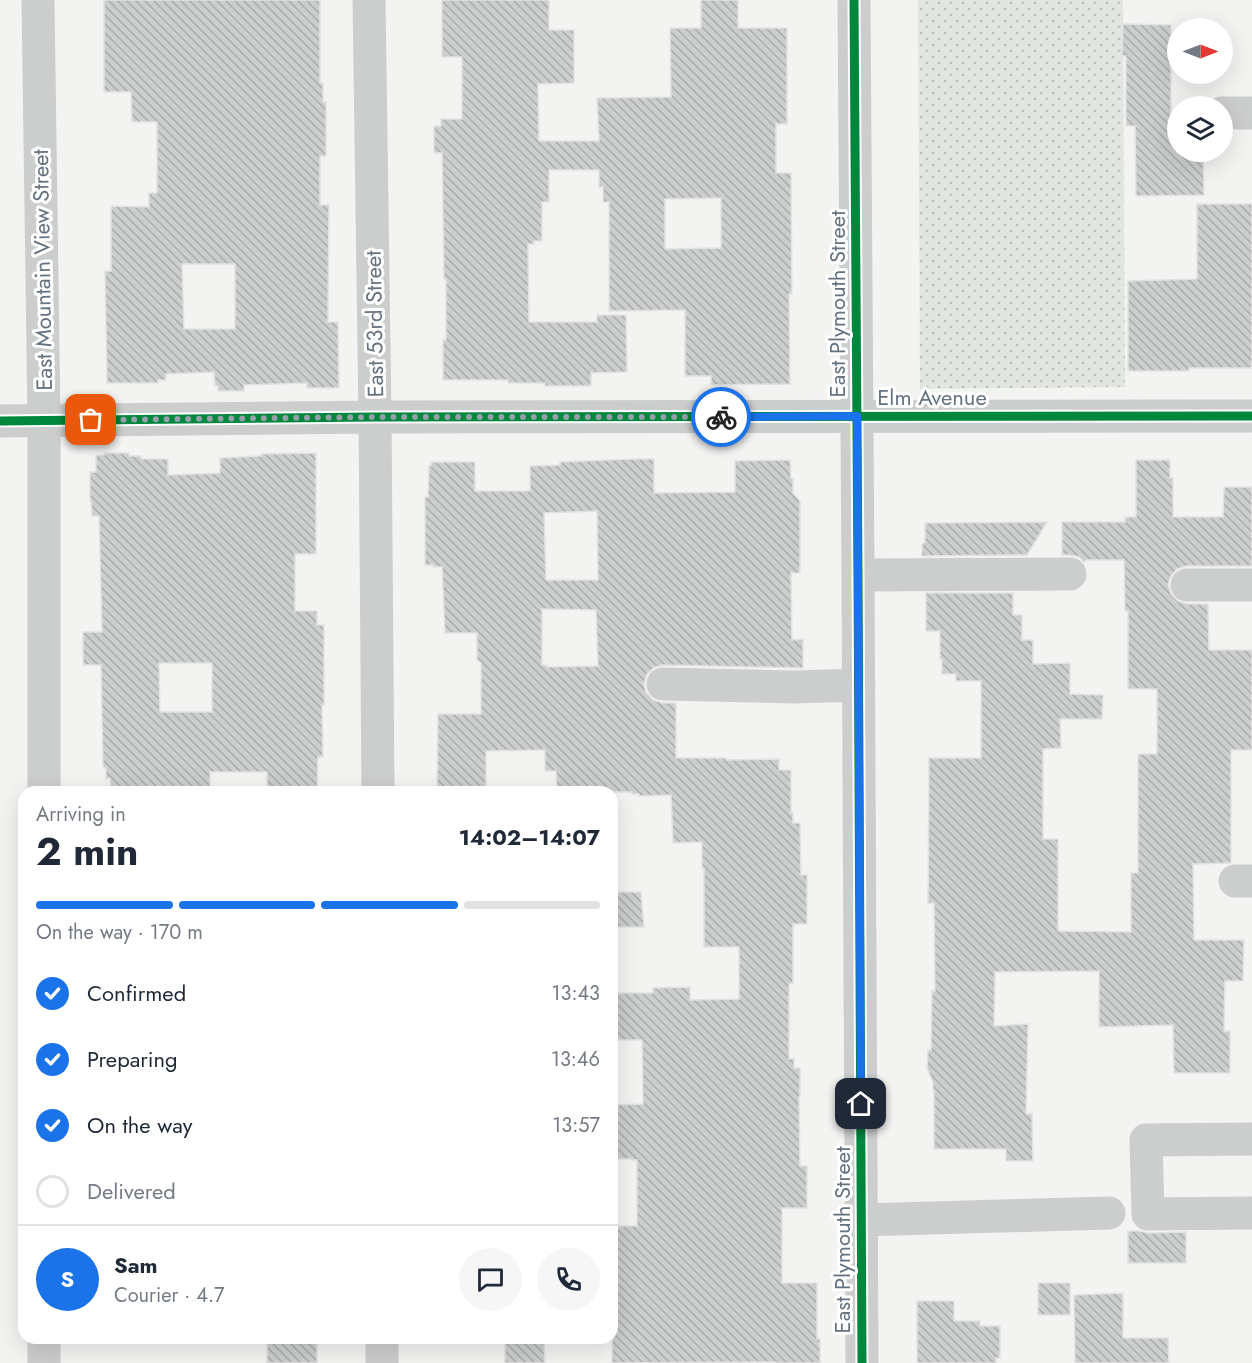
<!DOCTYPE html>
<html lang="en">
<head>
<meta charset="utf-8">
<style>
	body { margin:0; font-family:Jost,sans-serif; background:#f6f6f7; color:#1f2937; height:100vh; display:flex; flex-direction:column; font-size:22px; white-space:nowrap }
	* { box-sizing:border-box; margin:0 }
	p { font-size:20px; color:#747a83 }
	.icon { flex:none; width:33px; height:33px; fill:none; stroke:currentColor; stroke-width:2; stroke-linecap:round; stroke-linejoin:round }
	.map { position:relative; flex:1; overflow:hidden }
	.sheet { position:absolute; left:18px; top:786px; width:600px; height:558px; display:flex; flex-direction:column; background:#fff; border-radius:18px; box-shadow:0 6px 24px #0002 }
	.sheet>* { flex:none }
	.needle { width:39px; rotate:90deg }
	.tools { position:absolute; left:1167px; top:18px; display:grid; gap:12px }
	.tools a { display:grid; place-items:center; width:66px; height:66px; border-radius:50%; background:#fff; box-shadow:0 6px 24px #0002; font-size:30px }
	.pin { position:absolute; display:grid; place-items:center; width:51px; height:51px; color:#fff; margin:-26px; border-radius:12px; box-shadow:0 3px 9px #0006 }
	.courier { position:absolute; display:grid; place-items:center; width:60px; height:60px; margin:-30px; border:4px solid #1a73e8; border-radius:50%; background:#fff; color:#222; box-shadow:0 2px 8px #0007 }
	.summary em { font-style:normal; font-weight:700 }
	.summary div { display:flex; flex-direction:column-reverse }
	.summary { display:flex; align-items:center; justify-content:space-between; height:102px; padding:0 18px }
	h1 { font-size:39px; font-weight:700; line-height:45px }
	.bar { display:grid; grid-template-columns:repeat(4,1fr); gap:9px 6px; align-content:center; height:72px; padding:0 18px }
	.bar i { height:8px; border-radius:4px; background:#e0e1e3 }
	.bar .selected { background:#1a73e8 }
	.bar p { grid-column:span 4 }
	.line { display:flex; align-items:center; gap:15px; padding:0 18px; border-top:2px solid #e0e1e3 }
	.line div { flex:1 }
	.round { display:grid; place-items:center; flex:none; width:63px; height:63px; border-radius:32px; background:#f6f6f7 }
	ol { padding:0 18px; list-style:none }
	li { display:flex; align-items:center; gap:18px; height:66px }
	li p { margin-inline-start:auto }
	li .icon { padding:6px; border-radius:50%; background:#1a73e8; color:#fff; stroke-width:4 }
	li:last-child { color:#747a83 }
	li i { width:33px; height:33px; border:3px solid #e0e1e3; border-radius:50% }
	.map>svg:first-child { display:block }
	.park { fill:url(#park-dots) }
	.building { fill:url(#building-back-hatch); stroke:#e2e2e2; stroke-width:1.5; fill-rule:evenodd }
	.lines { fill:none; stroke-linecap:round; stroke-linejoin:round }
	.minor { stroke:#cccdcd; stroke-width:33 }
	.cycleway-casing { stroke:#fff; stroke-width:13 }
	.cycleway { stroke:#00873e; stroke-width:9 }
	.done { stroke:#979fa8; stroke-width:6; stroke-dasharray:0 10.8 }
	.route { stroke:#1a73e8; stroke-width:8 }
	.labels { text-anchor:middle; stroke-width:6; stroke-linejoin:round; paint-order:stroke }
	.street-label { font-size:22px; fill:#657280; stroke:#fff }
</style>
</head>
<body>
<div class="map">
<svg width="1252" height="1363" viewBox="0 0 1252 1363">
	<defs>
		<pattern id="park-dots" width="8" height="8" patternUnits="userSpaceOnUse" patternTransform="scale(1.5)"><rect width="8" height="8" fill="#e2e6e0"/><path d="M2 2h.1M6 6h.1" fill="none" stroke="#bbbfbb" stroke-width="1.8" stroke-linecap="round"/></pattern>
		<pattern id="building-back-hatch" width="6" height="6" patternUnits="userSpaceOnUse" patternTransform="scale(1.5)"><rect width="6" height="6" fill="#cccece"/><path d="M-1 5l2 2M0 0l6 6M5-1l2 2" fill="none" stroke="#a9acac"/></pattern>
	</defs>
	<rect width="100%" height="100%" fill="#f3f3f2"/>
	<!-- park -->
	<path class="park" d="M 918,0 L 1123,0 L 1125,387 L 920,389 Z"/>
	<!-- building -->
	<path class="building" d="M 104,0 L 320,0 L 320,83 L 323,83 L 323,102 L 326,102 L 326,156 L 320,156 L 320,205 L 329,205 L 328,322 L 338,322 L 339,388 L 307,388 L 307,383 L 244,385 L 244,391 L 218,391 L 218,386 L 215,386 L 214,372 L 166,374 L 166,380 L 158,380 L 158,383 L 107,383 L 105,271 L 111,271 L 111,206 L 149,207 L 149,193 L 157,193 L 157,122 L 132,122 L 131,92 L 104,92 ZM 182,264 L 235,264 L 235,329 L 184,329 Z
		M 442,0 L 549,0 L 549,30 L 574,30 L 574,83 L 538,84 L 539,141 L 599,141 L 597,98 L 671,97 L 670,28 L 701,28 L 701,0 L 738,0 L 738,28 L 787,28 L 787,124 L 776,124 L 776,173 L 791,173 L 792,294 L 789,294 L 790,384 L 711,385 L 711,376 L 685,376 L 685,310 L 609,311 L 609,202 L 603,202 L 603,187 L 599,187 L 599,170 L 549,170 L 549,202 L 542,202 L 542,241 L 534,241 L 534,244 L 528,244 L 529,322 L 597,322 L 597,315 L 626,315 L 627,372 L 591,373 L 591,386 L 545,386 L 545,383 L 508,383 L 508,380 L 443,380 L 443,340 L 446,340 L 446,279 L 444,279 L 442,153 L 434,153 L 434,126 L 441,126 L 441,119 L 462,119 L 462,57 L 442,57 ZM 721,198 L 721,248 L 665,249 L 665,199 Z
		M 1123,24 L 1171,25 L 1171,137 L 1178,137 L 1178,152 L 1203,152 L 1204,195 L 1136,196 L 1135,126 L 1126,126 L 1126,56 L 1122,56 Z
		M 1197,204 L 1252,204 L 1252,368 L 1189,368 L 1189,371 L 1128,371 L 1128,281 L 1197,279 Z
		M 104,453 L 129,453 L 129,456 L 141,456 L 141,459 L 168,459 L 168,475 L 220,473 L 220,458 L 261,456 L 261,454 L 316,453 L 316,554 L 295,554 L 295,611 L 317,611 L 317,625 L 324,625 L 324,705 L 322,705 L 323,757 L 318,757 L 317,792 L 267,792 L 267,772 L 210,772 L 210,792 L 111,792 L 110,778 L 106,779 L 106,768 L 103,768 L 101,665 L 83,665 L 83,632 L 102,632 L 99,516 L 92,516 L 91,501 L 90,501 L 90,472 L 96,472 L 96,455 L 104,455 ZM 159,663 L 212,663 L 212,712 L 160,712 Z
		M 634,459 L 654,459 L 654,493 L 735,492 L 735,461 L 790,460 L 791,478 L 793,478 L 793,493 L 800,501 L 800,573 L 791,573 L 792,640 L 803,639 L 803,668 L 663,665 L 655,667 L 647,674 L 644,684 L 646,692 L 653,700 L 663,703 L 676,703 L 676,758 L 726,758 L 726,760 L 779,759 L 779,770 L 791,770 L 791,813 L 793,813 L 793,823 L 800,823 L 801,875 L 807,875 L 807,924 L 793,924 L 793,983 L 789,984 L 789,1059 L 794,1058 L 794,1068 L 800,1068 L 800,1097 L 799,1097 L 800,1166 L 807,1166 L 807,1208 L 782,1208 L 782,1283 L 817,1283 L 817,1339 L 820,1339 L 820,1363 L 776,1363 L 776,1362 L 612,1363 L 613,1237 L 615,1237 L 615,1226 L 637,1226 L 637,1160 L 632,1160 L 632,1159 L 614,1159 L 613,1118 L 615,1118 L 615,1105 L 643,1104 L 642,1040 L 618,1040 L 618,1038 L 613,1038 L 612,993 L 653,993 L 653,988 L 690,987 L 690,1000 L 739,999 L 739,947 L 704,947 L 704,868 L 702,868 L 702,842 L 673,843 L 671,795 L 639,796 L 639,794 L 632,794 L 632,792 L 557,792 L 556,771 L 545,771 L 545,750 L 486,751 L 486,792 L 437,792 L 438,714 L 481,714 L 481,663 L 477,660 L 477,633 L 445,633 L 442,567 L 433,567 L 433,565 L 425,565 L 425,497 L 428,497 L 429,466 L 431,466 L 431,462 L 475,462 L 475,491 L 530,491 L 530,466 L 560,465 L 560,462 ZM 597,511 L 598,580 L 546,580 L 544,513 ZM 542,609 L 596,610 L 598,666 L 547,667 L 547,665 L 542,665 Z
		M 1136,460 L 1170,460 L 1170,478 L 1173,478 L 1173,517 L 1223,517 L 1224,487 L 1252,487 L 1252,566 L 1186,566 L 1177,569 L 1171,576 L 1168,584 L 1171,594 L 1178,601 L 1187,604 L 1208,604 L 1209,650 L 1252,650 L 1252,750 L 1231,750 L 1231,863 L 1193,864 L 1194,940 L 1244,940 L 1243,981 L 1225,981 L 1224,1031 L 1230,1031 L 1230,1073 L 1174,1073 L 1173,1025 L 1099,1027 L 1099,971 L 995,972 L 994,1026 L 1028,1024 L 1026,1114 L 1032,1114 L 1033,1161 L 1006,1161 L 1006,1149 L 934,1149 L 934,1090 L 933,1090 L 933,1082 L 927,1068 L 928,1050 L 931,1050 L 931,1049 L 932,991 L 935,991 L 934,903 L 928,903 L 929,758 L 981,758 L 981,681 L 956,681 L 956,674 L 942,674 L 942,659 L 940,659 L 940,631 L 926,631 L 926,593 L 1013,593 L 1013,615 L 1022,615 L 1022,640 L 1033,640 L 1033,664 L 1070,663 L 1070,694 L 1103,695 L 1102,719 L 1060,719 L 1061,748 L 1043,749 L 1043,839 L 1058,839 L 1058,931 L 1131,932 L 1131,873 L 1138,873 L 1138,754 L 1157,754 L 1157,689 L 1128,689 L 1128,611 L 1125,611 L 1124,560 L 1086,560 L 1084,562 L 1079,557 L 1070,555 L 1062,555 L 1062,522 L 1125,522 L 1125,517 L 1136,517 Z
		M 1047,522 L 1027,555 L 922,556 L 922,545 L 925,542 L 925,523 Z
		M 612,892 L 641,892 L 644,927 L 612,927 Z
		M 1128,1231 L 1140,1231 L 1148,1233 L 1186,1232 L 1186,1263 L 1128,1263 Z
		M 1038,1283 L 1070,1283 L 1070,1315 L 1038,1315 Z
		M 1123,1293 L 1123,1338 L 1168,1338 L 1169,1363 L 1075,1363 L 1074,1295 Z
		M 917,1301 L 954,1301 L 954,1321 L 980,1321 L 980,1326 L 1000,1326 L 1000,1358 L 996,1358 L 996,1363 L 917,1363 Z
		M 267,1338 L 317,1338 L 317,1363 L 267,1363 Z
		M 505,1338 L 544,1338 L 545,1363 L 505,1363 Z"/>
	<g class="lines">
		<!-- minor -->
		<path class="minor" d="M 38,0 L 44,421 L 44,792
			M 369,0 L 375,417 L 378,792
			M 854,0 L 858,575 L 862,1363
			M 1222,113 L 1252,113
			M 0,421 L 375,417 L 1252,416
			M 858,575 L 1070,574
			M 1187,585 L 1252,585
			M 663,684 L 796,687 L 859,685
			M 1235,881 L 1252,881
			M 1252,1139 L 1146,1140 L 1148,1214 L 1252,1213
			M 861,1220 L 1109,1213
			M 382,1338 L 382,1363
			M 44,1363 L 44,1338"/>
		<defs>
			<path id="cycleway" d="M 854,0 L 858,575 L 862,1363
				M 0,421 L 375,417 L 1252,416"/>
		</defs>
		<!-- cycleway casing -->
		<use href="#cycleway" class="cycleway-casing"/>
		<!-- cycleway -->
		<use href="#cycleway" class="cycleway"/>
	</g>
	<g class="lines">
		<!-- done -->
		<path class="done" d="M 91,420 L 375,417 L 721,417"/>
		<!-- route -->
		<path class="route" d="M 721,417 L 857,416 L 861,1104"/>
	</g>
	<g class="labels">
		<!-- street labels -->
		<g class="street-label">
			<text transform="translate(42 270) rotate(-91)" y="8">East Mountain View Street</text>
			<text transform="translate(837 304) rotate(-90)" y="8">East Plymouth Street</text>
			<text transform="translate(374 324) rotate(-91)" y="8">East 53rd Street</text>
			<text x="932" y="405">Elm Avenue</text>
			<text transform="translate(842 1240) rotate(-90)" y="8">East Plymouth Street</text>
		</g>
	</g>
</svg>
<div class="tools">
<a><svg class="needle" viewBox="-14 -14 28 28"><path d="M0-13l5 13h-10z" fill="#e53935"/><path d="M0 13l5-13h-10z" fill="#747a83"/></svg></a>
<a><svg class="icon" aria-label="layers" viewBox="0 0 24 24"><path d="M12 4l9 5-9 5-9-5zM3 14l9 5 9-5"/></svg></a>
</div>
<div class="pin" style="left:91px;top:420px;background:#ea580c"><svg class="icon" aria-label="bag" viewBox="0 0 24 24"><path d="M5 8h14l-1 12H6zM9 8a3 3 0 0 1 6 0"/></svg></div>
<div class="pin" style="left:861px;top:1104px;background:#1f2937"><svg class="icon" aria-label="home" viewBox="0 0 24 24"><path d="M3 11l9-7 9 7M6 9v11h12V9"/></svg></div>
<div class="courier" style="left:721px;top:417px"><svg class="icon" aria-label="bike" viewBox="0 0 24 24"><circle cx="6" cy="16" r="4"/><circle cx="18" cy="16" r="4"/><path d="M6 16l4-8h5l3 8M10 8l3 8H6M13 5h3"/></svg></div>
<section class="sheet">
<div class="summary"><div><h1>2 min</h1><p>Arriving in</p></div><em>14:02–14:07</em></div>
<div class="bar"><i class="selected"></i><i class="selected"></i><i class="selected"></i><i></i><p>On the way · 170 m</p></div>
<ol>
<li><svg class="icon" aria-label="check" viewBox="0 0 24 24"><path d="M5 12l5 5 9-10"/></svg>Confirmed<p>13:43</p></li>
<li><svg class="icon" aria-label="check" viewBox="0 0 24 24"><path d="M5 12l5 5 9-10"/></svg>Preparing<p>13:46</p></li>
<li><svg class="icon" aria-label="check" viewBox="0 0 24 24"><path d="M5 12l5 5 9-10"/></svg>On the way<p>13:57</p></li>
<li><i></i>Delivered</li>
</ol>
<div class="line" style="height:108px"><b class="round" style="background:#1a73e8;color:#fff">S</b><div><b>Sam</b><p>Courier · 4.7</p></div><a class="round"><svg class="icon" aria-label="chat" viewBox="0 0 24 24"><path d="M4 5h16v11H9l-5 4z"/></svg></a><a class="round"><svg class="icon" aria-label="phone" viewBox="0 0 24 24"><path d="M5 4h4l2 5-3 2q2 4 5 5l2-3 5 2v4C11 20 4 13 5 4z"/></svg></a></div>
</section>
</div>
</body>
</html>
